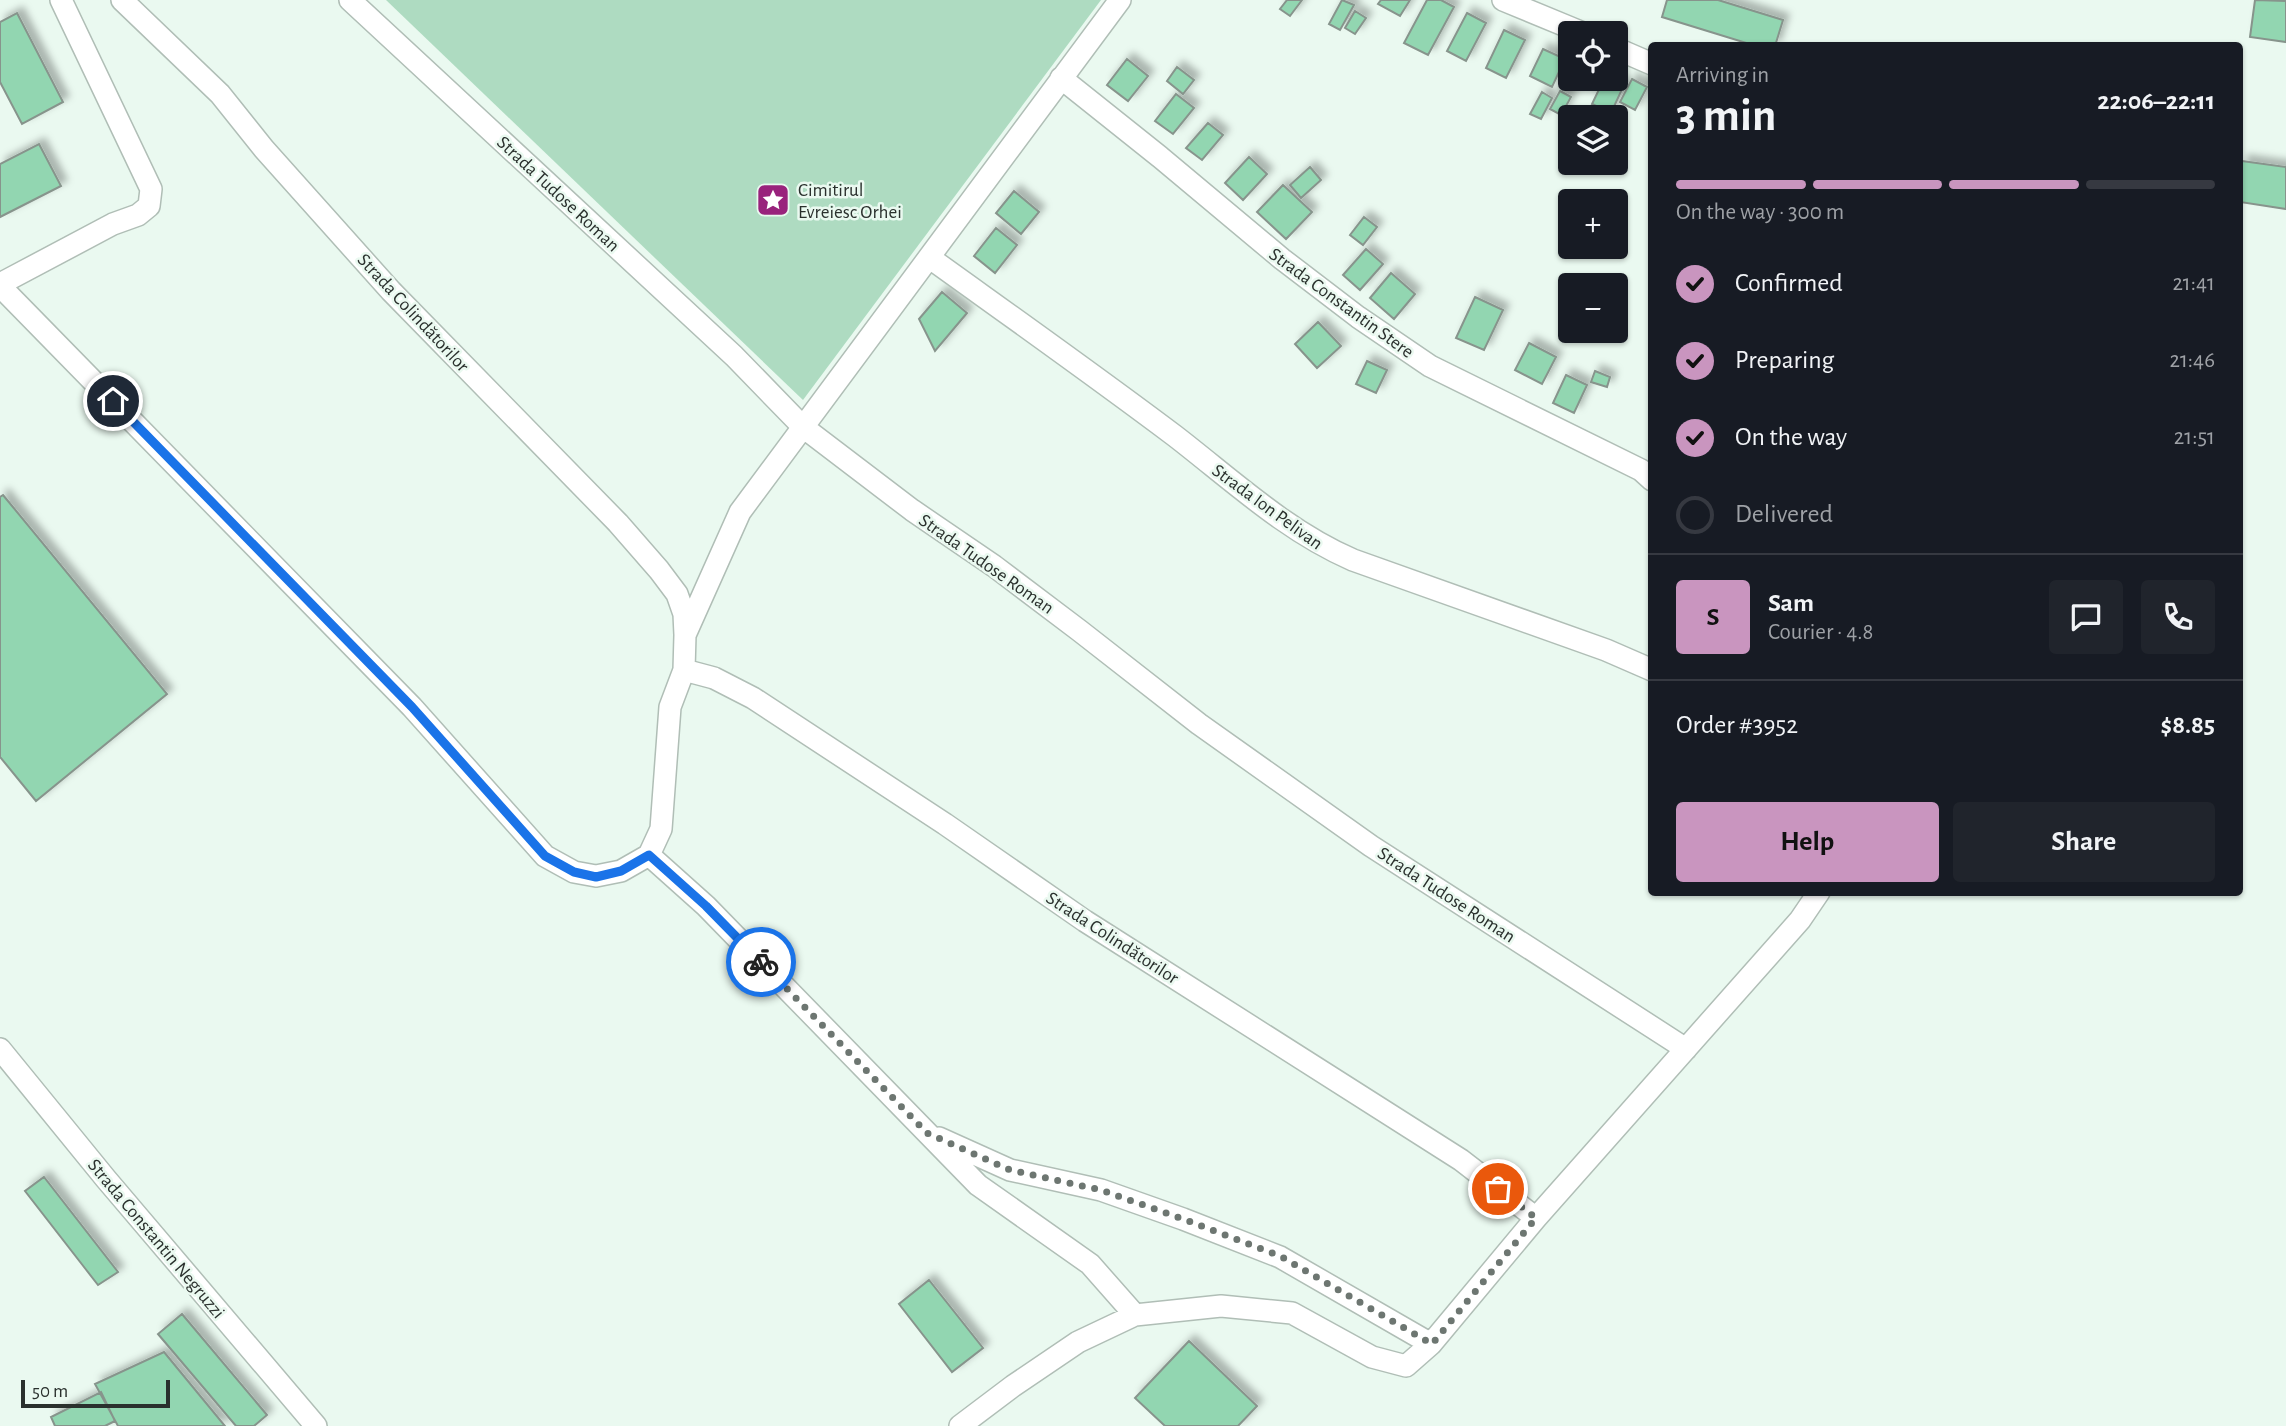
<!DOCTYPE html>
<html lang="en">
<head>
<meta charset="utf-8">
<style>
	body { margin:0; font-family:"Alegreya Sans",sans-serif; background:#20242c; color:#f1f3f6; height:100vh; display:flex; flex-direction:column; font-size:26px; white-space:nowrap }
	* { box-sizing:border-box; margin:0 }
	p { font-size:23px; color:#9ea1a6 }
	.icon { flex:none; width:38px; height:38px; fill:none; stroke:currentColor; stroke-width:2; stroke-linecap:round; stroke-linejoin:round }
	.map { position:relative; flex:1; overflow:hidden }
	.drawer { position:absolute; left:1648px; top:42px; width:595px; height:854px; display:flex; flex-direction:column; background:#171b24; border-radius:7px; box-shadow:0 2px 5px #0004 }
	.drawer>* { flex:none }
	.tools { position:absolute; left:1558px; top:21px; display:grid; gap:14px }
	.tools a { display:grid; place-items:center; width:70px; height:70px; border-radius:7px; background:#171b24; box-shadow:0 2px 5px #0004; font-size:35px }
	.scale { position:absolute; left:21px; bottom:18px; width:149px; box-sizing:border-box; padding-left:7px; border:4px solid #2a302d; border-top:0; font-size:19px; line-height:24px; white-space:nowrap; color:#2a302d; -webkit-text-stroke:5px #eaf9f0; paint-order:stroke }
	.pin { position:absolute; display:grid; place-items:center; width:60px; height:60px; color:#fff; margin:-30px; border:4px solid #fff; border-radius:50%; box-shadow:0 2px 7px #0007 }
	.courier { position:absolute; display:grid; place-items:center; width:70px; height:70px; margin:-35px; border:5px solid #1a73e8; border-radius:50%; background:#fff; color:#222; box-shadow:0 2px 9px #0007 }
	.summary em { font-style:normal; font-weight:600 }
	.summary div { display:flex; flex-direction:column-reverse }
	.summary { display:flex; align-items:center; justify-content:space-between; height:119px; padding:0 28px }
	h1 { font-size:46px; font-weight:600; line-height:52px }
	.bar { display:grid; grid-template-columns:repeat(4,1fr); gap:10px 7px; align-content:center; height:84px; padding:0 28px }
	.bar i { height:9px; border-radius:5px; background:#363941 }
	.bar .current { background:#c995bf }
	.bar p { grid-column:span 4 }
	.line { display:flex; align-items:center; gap:18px; padding:0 28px; border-top:2px solid #363941 }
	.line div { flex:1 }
	.round { display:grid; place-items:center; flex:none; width:74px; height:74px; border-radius:7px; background:#20242c }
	ol { padding:0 28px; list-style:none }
	li { display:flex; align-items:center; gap:21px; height:77px }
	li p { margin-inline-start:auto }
	li .icon { padding:7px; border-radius:50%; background:#c995bf; color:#111; stroke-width:4 }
	li:last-child { color:#9ea1a6 }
	li i { width:38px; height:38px; border:4px solid #363941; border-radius:50% }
	.primary-button { display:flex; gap:14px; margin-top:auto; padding:14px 28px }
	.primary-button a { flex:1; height:80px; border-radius:7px; background:#c995bf; color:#111; font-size:28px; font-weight:600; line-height:80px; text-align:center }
	.primary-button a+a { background:#20242c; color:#f1f3f6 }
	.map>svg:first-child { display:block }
	.green { fill:#aedbc1 }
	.building { fill:#92d6b1; stroke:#87948c; stroke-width:2; filter:url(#shadow) }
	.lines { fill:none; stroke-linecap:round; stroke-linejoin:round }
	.minor-casing { stroke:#b0beb6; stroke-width:24 }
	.minor { stroke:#fff; stroke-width:21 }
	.done { stroke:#6d7671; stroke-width:7; stroke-dasharray:0 12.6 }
	.route { stroke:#1a73e8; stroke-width:9 }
	.labels { text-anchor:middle; stroke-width:5; stroke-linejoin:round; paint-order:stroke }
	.poi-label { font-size:19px; fill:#2a302d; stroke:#eaf9f0; text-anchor:start }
	.street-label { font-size:19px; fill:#2a302d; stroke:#eaf9f0 }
</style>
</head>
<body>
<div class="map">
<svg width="2286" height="1426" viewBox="0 0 2286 1426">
	<defs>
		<filter id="shadow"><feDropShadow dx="6" dy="-6" stdDeviation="3.5" flood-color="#0004"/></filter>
	</defs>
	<rect width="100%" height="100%" fill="#eaf9f0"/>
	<!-- green -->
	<path class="green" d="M 386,0 L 1101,0 L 803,400 Z"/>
	<!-- building -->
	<path class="building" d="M 1287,0 L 1302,0 L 1290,16 L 1280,9 Z
		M 1342,0 L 1354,5 L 1340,30 L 1329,24 Z
		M 1381,0 L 1410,0 L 1400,16 L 1378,4 Z
		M 1427,0 L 1441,0 L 1454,7 L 1428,55 L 1404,43 Z
		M 1667,0 L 1718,0 L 1783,20 L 1775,46 L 1756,46 L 1662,17 Z
		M 2255,0 L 2286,1 L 2286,42 L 2250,37 Z
		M 1355,11 L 1366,18 L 1355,34 L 1345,28 Z
		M 17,13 L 63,102 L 22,124 L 0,82 L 0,22 Z
		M 1467,13 L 1486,23 L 1466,61 L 1447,51 Z
		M 1504,30 L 1525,40 L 1506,78 L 1486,68 Z
		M 1543,49 L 1565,59 L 1552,87 L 1530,76 Z
		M 1127,59 L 1148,76 L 1128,101 L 1107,85 Z
		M 1177,67 L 1194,80 L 1183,94 L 1167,81 Z
		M 1604,79 L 1610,79 L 1624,85 L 1611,113 L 1592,104 Z
		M 1632,79 L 1647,87 L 1635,110 L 1620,102 Z
		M 1560,91 L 1571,97 L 1561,115 L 1550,109 Z
		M 1542,92 L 1552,98 L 1541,119 L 1530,114 Z
		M 1176,94 L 1194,108 L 1173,134 L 1155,121 Z
		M 1208,123 L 1223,135 L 1202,160 L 1186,148 Z
		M 39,144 L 61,186 L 0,217 L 0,164 Z
		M 1249,157 L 1267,174 L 1243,200 L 1225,183 Z
		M 2242,161 L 2286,167 L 2286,209 L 2240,202 Z
		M 1310,167 L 1321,180 L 1301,198 L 1290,185 Z
		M 1283,185 L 1312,212 L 1286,239 L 1257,212 Z
		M 1014,191 L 1039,212 L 1021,234 L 996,213 Z
		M 1364,217 L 1377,227 L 1363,245 L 1350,235 Z
		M 996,228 L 1017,245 L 995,273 L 974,256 Z
		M 1366,249 L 1383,264 L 1360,290 L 1343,275 Z
		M 1391,273 L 1415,294 L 1394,319 L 1370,298 Z
		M 942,292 L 967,313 L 935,351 L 919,319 Z
		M 1475,297 L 1503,310 L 1484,350 L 1456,338 Z
		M 1318,322 L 1341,346 L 1317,368 L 1295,344 Z
		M 1529,343 L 1556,357 L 1542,384 L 1515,370 Z
		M 1367,361 L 1387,370 L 1376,393 L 1356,384 Z
		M 1595,371 L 1610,377 L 1607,387 L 1591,382 Z
		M 1566,375 L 1587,385 L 1574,413 L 1553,403 Z
		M 3,495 L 167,694 L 36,801 L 0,757 L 0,497 Z
		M 44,1177 L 118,1272 L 98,1285 L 25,1191 Z
		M 929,1280 L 983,1348 L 952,1372 L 899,1304 Z
		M 182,1314 L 267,1415 L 254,1426 L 236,1426 L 158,1334 Z
		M 1189,1341 L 1257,1406 L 1238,1426 L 1165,1426 L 1135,1398 Z
		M 164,1352 L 225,1426 L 118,1426 L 95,1384 Z
		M 101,1392 L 115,1421 L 105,1426 L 55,1426 L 51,1417 Z"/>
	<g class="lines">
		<defs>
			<path id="minor" d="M 122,0 L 220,94 L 264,149 L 391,291 L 618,523 L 659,570 L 677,594 L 684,614 L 685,635
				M 350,0 L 734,356 L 803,427 L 912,510 L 994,566 L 1080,631 L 1199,724 L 1371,846 L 1686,1049
				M 1503,0 L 1583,33
				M 1615,48 L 1652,64
				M 1061,78 L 1160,157 L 1282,259 L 1358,317 L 1430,366 L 1641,470 L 1652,480
				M 930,258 C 1012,317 1094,375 1175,436 C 1232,480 1286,531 1353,560 L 1606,650 L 1652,670
				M 0,284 L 113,224 L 138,215 L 149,206 L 151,189 L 61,0
				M 0,286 L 412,707 L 545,856 L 574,872 L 596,876 L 621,871 L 649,855 L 706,906 L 978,1185 L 1090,1264 L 1135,1315
				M 684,670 L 714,678 L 753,698 L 945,824 L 1085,921 L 1461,1160 L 1536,1218
				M 649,855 L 661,829 L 670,707 L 684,670 L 685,635 L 740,512 L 1120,0
				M 0,1049 L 106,1179 L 316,1426
				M 939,1138 L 1010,1170 L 1101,1190 L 1183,1219 L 1280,1257 L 1431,1344
				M 960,1426 L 1013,1386 L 1078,1342 L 1135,1315 L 1221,1306 L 1292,1313 L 1372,1357 L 1406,1366 L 1431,1344 L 1536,1218 L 1800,920 L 1819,892"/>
		</defs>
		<!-- minor casing -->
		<use href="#minor" class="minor-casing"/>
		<!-- minor -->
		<use href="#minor" class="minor"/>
	</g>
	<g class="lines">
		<!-- done -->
		<path class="done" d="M 761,962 L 927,1133 L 1010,1170 L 1101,1190 L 1183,1219 L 1280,1256 L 1432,1344 L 1536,1218 L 1498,1189"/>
		<!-- route -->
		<path class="route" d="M 113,401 L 412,707 L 545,856 L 574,872 L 596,877 L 621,871 L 649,855 L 706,906 L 761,962"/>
	</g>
	<!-- icons -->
	<defs>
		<symbol id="sight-square" viewBox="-11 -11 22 22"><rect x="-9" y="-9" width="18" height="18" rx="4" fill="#99227c" stroke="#eaf9f0"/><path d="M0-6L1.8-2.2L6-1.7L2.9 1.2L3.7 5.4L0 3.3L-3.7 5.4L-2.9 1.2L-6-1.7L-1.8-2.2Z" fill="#fff"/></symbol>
	</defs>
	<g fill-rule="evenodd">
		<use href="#sight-square" x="754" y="181" width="38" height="38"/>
	</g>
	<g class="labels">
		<!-- poi labels -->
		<g class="poi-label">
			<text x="798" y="196">Cimitirul<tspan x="798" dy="22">Evreiesc Orhei</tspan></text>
		</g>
		<!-- street labels -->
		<g class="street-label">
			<text transform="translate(559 193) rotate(43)" y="7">Strada Tudose Roman</text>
			<text transform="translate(1342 302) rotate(36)" y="7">Strada Constantin Stere</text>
			<text transform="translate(414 312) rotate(47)" y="7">Strada Colindătorilor</text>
			<text transform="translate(1268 506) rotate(36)" y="7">Strada Ion Pelivan</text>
			<text transform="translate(987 563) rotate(35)" y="7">Strada Tudose Roman</text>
			<text transform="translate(1447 894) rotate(33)" y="7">Strada Tudose Roman</text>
			<text transform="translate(1113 937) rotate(33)" y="7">Strada Colindătorilor</text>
			<text transform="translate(157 1238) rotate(50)" y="7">Strada Constantin Negruzzi</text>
		</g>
	</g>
</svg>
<div class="tools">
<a><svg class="icon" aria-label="locate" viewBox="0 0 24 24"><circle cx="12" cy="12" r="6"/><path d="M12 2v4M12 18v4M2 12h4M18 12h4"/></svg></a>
<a><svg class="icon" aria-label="layers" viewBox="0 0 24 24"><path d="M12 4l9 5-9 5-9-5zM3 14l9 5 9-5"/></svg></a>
<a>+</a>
<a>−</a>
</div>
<div class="scale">50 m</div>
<div class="pin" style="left:1498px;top:1189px;background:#ea580c"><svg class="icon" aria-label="bag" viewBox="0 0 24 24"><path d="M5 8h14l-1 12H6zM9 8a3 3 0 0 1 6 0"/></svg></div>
<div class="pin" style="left:113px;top:401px;background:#1f2937"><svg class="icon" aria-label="home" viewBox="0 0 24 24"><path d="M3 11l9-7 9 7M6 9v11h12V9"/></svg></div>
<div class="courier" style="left:761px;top:962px"><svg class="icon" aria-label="bike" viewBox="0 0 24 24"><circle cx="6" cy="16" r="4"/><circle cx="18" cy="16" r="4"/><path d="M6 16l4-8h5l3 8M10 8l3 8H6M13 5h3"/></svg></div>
<section class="drawer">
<div class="summary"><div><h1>3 min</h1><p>Arriving in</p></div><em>22:06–22:11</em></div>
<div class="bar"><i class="current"></i><i class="current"></i><i class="current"></i><i></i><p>On the way · 300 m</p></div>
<ol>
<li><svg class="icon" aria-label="check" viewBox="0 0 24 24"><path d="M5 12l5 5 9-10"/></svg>Confirmed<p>21:41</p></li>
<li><svg class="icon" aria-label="check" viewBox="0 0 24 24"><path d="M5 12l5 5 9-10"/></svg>Preparing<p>21:46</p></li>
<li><svg class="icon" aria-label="check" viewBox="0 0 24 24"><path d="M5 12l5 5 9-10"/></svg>On the way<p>21:51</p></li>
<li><i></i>Delivered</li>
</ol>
<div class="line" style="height:126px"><b class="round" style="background:#c995bf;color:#111">S</b><div><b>Sam</b><p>Courier · 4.8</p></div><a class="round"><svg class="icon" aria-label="chat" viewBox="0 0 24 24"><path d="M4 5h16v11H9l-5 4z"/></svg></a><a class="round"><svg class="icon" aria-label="phone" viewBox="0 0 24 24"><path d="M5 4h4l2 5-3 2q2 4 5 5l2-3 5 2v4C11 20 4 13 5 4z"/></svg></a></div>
<div class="line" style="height:91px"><div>Order #3952</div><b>$8.85</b></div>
<div class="primary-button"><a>Help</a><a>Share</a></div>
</section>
</div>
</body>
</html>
